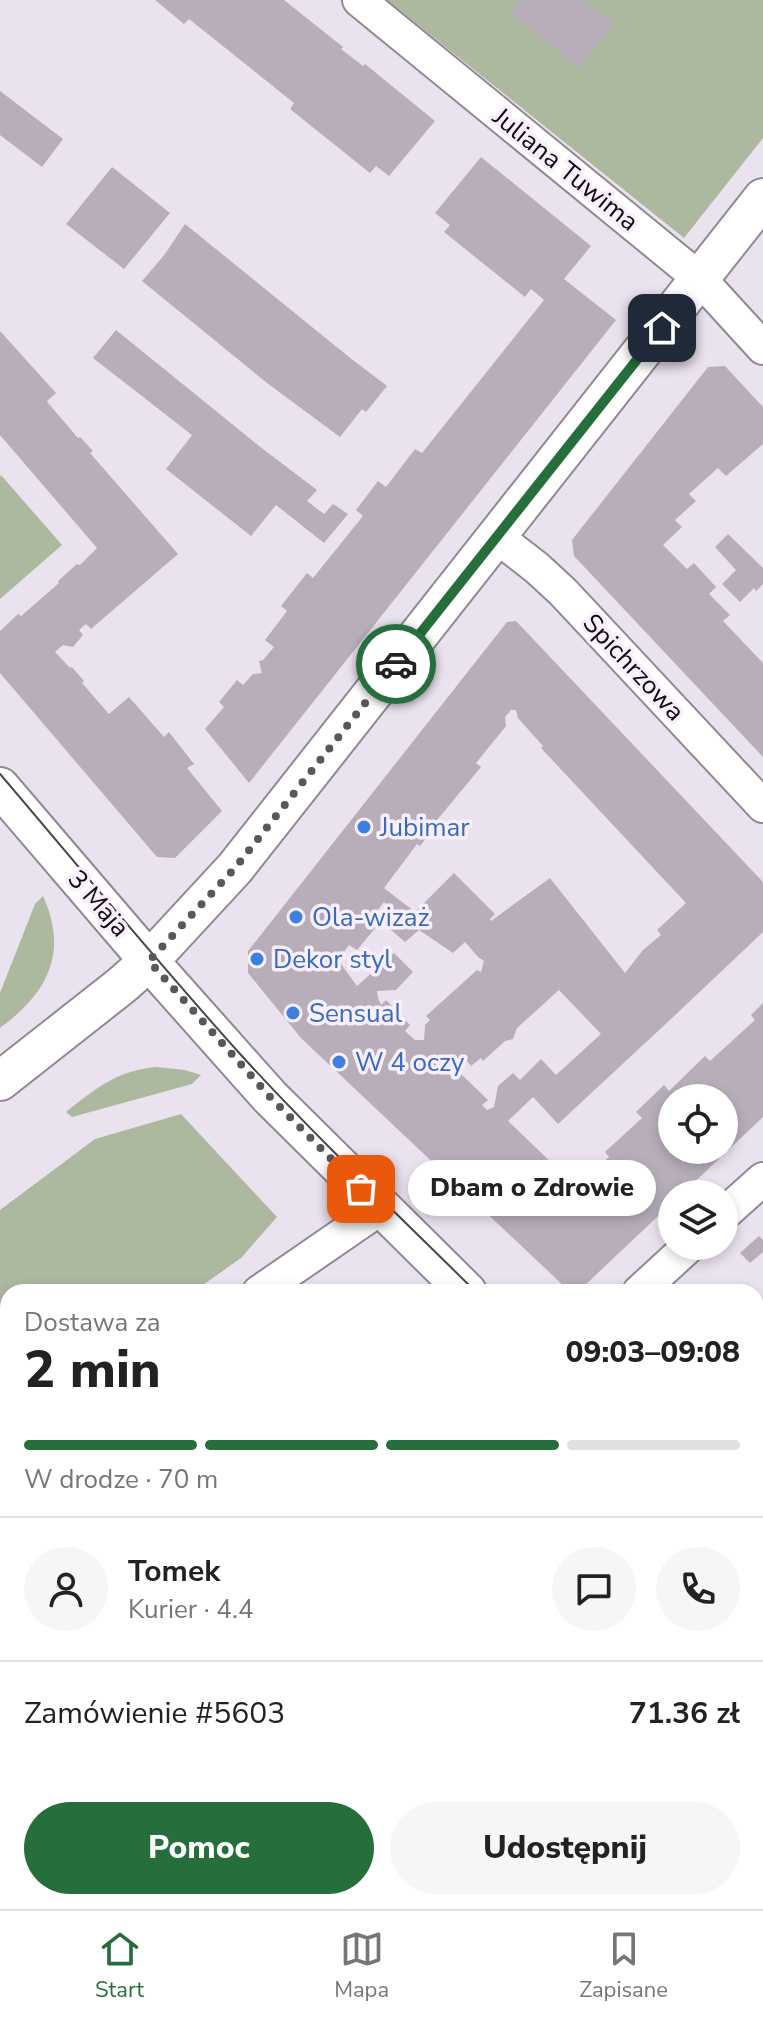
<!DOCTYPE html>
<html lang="pl">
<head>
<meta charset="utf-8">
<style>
	body { margin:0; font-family:"Nunito Sans",sans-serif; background:#f6f6f6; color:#222; height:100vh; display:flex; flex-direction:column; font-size:30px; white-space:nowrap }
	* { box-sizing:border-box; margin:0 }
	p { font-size:26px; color:#767676 }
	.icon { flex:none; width:44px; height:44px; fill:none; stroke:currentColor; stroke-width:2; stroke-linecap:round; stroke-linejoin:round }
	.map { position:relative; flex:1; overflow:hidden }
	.side { position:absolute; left:0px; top:1284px; width:764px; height:626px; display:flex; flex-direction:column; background:#fff; border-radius:24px 24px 0 0; box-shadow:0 4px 12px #0003 }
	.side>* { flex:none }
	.buttons { position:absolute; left:658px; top:1084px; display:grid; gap:16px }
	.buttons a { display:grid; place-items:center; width:80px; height:80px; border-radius:50%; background:#fff; box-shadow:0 4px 12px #0003; font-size:40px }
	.pin { position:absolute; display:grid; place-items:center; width:68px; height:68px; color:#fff; margin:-34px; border-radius:16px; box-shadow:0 4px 12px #0006 }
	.courier { position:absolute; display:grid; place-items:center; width:80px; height:80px; margin:-40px; border:6px solid #266f3c; border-radius:50%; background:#fff; color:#222; box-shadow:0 2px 10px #0007 }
	.bubble { position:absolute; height:56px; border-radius:28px; background:#fff; box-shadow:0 4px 12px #0003; font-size:26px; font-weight:800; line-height:56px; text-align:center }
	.head em { font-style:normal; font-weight:800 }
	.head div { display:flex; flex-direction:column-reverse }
	.head { display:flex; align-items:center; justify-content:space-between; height:136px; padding:0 24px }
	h1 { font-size:52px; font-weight:800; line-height:60px }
	.bar { display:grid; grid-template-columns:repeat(4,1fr); gap:12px 8px; align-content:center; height:96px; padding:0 24px }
	.bar i { height:10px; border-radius:6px; background:#e0e0e0 }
	.bar .on { background:#266f3c }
	.bar p { grid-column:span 4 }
	.line { display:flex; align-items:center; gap:20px; padding:0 24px; border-top:2px solid #e0e0e0 }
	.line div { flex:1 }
	.round { display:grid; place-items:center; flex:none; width:84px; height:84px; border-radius:42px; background:#f6f6f6 }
	.cta { display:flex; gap:16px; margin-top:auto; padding:16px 24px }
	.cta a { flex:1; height:92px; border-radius:48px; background:#266f3c; color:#fff; font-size:32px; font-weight:800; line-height:92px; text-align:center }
	.cta a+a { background:#f6f6f6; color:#222 }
	.menu { display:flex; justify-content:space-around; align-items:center; height:112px; border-top:2px solid #e0e0e0; background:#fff; font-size:22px; color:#767676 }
	.menu a { display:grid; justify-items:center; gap:4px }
	.menu .on { color:#266f3c }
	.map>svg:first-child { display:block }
	.education { fill:#e9d9c7 }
	.green { fill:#acb99f }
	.building { fill:#b7aeba; fill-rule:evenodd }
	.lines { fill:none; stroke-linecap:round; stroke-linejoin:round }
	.minor-casing { stroke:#918894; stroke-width:36 }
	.tertiary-casing { stroke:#918894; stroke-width:42 }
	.minor { stroke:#fff; stroke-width:32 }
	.tertiary { stroke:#fff; stroke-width:38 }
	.tram { stroke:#4a454c; stroke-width:2 }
	.done { stroke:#5b565d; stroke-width:8; stroke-dasharray:0 14.4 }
	.route { stroke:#266f3c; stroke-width:10 }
	.shop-dot { fill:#3f7fe0; stroke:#f9effc; stroke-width:3 }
	.labels { text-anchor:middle; stroke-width:7; stroke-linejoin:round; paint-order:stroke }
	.street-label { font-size:26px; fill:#0e0a0f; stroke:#f9effc }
	.shop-label { font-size:26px; fill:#366cbe; stroke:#f9effc; text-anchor:start }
</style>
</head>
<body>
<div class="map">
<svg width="763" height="1909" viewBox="0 0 763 1909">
	<rect width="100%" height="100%" fill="#ebe2ef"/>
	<!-- education -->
	<path class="education" d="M 8,1531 L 8,1799 L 0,1788 L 0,1537 Z"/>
	<!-- green -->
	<path class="green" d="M 387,0 L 763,0 L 763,138 L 684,238 Z
		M 1,475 L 62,545 L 0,599 L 0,477 Z
		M 43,896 C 69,954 47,993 0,1028 L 0,993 L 35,904 Z
		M 157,1067 L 185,1070 L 201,1075 L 192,1084 L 72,1117 L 66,1112 C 96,1088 118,1070 157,1067 Z
		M 181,1114 L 277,1217 L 241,1258 L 193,1292 L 8,1292 L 8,1423 L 0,1429 L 0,1210 L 95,1139 Z
		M 763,1775 L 763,1909 L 574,1909 L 584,1902 L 756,1902 L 756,1780 Z
		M 8,1824 L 8,1902 L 396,1902 L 386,1909 L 0,1909 L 0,1831 Z"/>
	<!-- building -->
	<path class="building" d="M 155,0 L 284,0 L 343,47 L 341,49 L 363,66 L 365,64 L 435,121 L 389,176 L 376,166 L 370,173 L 290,109 L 294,103 L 189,19 L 184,24 Z
		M 520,0 L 583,0 L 614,25 L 579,68 L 510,12 Z
		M 0,91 L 63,139 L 42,167 L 0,135 Z
		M 481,157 L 591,246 L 564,279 L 616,320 L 249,783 L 205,729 L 224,707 L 219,702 L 237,680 L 243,685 L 253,674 L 262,673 L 259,661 L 263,660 L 274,647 L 265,640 L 287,611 L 281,606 L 307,573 L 313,578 L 363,516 L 356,510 L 378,481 L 386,487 L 415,449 L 422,453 L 544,300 L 531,289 L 525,297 L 444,232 L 450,225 L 435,213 Z
		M 112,167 L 170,213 L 124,269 L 66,224 Z
		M 185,224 L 349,357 L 387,386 L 366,412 L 362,409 L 340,437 L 267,383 L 142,281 L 165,254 Z
		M 116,330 L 259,446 L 317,490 L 307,501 L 324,514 L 333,504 L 348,514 L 324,543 L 276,505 L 251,536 L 166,469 L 192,435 L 93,358 Z
		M 0,331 L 56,393 L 47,401 L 49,404 L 78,438 L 80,437 L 93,451 L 90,453 L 178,554 L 91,629 L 86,624 L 79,630 L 83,635 L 73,647 L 63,645 L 55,652 L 70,668 L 72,667 L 84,681 L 82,683 L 109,714 L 129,697 L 164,737 L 169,732 L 194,764 L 187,768 L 222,811 L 175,858 L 157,857 L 0,673 L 0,631 L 18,614 L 21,616 L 59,583 L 58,581 L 77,564 L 80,565 L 97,548 L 0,435 Z
		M 725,366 L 763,407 L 763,444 L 726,476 L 718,468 L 689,494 L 696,501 L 675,520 L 682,527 L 663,545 L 687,569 L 694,563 L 716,587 L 709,594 L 730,615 L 723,621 L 763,663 L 763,757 L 574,556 L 572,540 L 708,367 Z
		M 728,534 L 763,568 L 763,584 L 756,591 L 754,588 L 740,602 L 722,584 L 736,570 L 715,547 Z
		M 516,621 L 763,882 L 763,932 L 671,1019 L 558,1124 L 533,1097 L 508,1121 L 577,1187 L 609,1157 L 605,1152 L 642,1118 L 636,1112 L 664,1085 L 669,1091 L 705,1056 L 710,1061 L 755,1020 L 751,1015 L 763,1003 L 763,1117 L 682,1194 L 672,1194 L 672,1203 L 583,1287 L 566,1288 L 301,1038 L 248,973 L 248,951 L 507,622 ZM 511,710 L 516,710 L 518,718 L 543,746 L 541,748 L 686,903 L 657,930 L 661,935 L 643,950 L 625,973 L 550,878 L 491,921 L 490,919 L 495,914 L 454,873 L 415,912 L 384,888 L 417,844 L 420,846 L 434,828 L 432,826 L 481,767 L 476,763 L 506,726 L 505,717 ZM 384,902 L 396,912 L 387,923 L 391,930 L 405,942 L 419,930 L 453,953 L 465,942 L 478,957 L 484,961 L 481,972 L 477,970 L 426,1016 L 430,1020 L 425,1025 L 424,1040 L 415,1040 L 405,1031 L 410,1025 L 386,1000 L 381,1005 L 378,998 L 377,991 L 396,990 L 413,972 L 394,953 L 357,986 L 338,960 L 349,945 L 357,950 L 381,921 L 373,916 ZM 559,990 L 601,1034 L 556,1075 L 541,1059 L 520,1080 L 513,1073 L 498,1086 L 494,1107 L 487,1110 L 482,1105 L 488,1100 L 461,1074 L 454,1080 L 450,1075 L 450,1066 L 463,1065 L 467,1061 L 471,1066 L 481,1058 L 483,1061 L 505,1041 L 513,1039 L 517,1028 ZM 672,1098 L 724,1098 L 724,1150 L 672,1150 Z
		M 759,1236 L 763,1240 L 763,1252 L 750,1263 L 740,1253 Z
		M 756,1329 L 763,1336 L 763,1405 L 756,1412 Z"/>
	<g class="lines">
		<defs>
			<path id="minor" d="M 359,0 L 700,279 L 763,348
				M 497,537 L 537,568 L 563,592 L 763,806
				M 724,1214 L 763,1179
				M 259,1292 L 381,1208
				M 639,1292 L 689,1246
				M 0,1471 L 8,1466
				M 756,1706 L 763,1701
				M 473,1909 L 483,1902"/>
			<path id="tertiary" d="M 0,787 L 149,961 L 270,1097 L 467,1292
				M 0,1081 L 122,985 L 149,961 L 235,868 L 763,198
				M 756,1576 L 763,1582"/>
		</defs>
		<!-- minor casing -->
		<use href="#minor" class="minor-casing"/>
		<!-- tertiary casing -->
		<use href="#tertiary" class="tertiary-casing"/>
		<!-- minor -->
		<use href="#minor" class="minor"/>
		<!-- tertiary -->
		<use href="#tertiary" class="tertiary"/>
		<!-- tram -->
		<path class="tram" d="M 0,774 C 80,868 158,963 241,1055 C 316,1137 397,1214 476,1292
			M 756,1565 L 763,1571"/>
	</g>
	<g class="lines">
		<!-- done -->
		<path class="done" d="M 361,1189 L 270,1097 L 149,961 L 235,868 L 396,664"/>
		<!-- route -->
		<path class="route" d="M 396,664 L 662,328"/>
	</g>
	<!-- markers -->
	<g class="shop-dot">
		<circle cx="364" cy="827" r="8"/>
		<circle cx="296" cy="917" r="8"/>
		<circle cx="257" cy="959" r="8"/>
		<circle cx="293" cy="1013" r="8"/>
		<circle cx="339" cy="1062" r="8"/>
	</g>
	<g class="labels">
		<!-- street labels -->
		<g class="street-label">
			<text transform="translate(566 169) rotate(39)" y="9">Juliana Tuwima</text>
			<text transform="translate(634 667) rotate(47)" y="9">Spichrzowa</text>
			<text transform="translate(99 903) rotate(49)" y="9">3 Maja</text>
		</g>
		<!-- shop labels -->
		<g class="shop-label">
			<text x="380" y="836">Jubimar</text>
			<text x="312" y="926">Ola-wizaż</text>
			<text x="273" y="968">Dekor styl</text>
			<text x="309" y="1022">Sensual</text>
			<text x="355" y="1071">W 4 oczy</text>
		</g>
	</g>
</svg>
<div class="buttons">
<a><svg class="icon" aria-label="locate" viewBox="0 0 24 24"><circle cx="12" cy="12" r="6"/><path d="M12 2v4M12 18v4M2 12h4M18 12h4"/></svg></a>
<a><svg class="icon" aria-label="layers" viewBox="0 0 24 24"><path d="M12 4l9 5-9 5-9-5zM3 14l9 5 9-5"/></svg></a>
</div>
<div class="pin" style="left:361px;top:1189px;background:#ea580c"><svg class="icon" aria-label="bag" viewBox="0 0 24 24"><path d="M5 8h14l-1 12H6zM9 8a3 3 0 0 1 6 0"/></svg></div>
<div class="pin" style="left:662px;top:328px;background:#1f2937"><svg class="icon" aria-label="home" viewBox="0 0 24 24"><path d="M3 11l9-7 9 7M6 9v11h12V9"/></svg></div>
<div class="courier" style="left:396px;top:664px"><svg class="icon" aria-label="car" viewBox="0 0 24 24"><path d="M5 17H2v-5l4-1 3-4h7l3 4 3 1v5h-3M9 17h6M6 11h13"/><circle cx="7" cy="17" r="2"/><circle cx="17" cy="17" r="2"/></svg></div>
<div class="bubble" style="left:408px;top:1160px;width:248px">Dbam o Zdrowie</div>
<section class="side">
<div class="head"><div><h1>2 min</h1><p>Dostawa za</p></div><em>09:03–09:08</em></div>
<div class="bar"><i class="on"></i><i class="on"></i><i class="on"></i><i></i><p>W drodze · 70 m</p></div>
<div class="line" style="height:144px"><a class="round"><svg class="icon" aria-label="person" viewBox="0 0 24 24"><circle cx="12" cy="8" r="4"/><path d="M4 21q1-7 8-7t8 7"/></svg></a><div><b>Tomek</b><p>Kurier · 4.4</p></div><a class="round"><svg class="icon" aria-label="chat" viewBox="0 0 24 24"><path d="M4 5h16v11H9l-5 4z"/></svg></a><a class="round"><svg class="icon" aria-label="phone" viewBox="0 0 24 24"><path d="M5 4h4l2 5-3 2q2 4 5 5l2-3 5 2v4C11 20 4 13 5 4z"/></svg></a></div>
<div class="line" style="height:104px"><div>Zamówienie #5603</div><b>71.36 zł</b></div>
<div class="cta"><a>Pomoc</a><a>Udostępnij</a></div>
</section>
</div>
<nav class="menu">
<a class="on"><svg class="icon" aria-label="home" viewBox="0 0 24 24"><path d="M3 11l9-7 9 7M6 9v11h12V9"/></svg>Start</a>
<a><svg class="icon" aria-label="map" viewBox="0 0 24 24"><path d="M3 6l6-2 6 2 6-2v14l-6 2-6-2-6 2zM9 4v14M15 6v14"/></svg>Mapa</a>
<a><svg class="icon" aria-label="saved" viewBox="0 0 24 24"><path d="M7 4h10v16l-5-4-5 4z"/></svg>Zapisane</a>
</nav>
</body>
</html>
